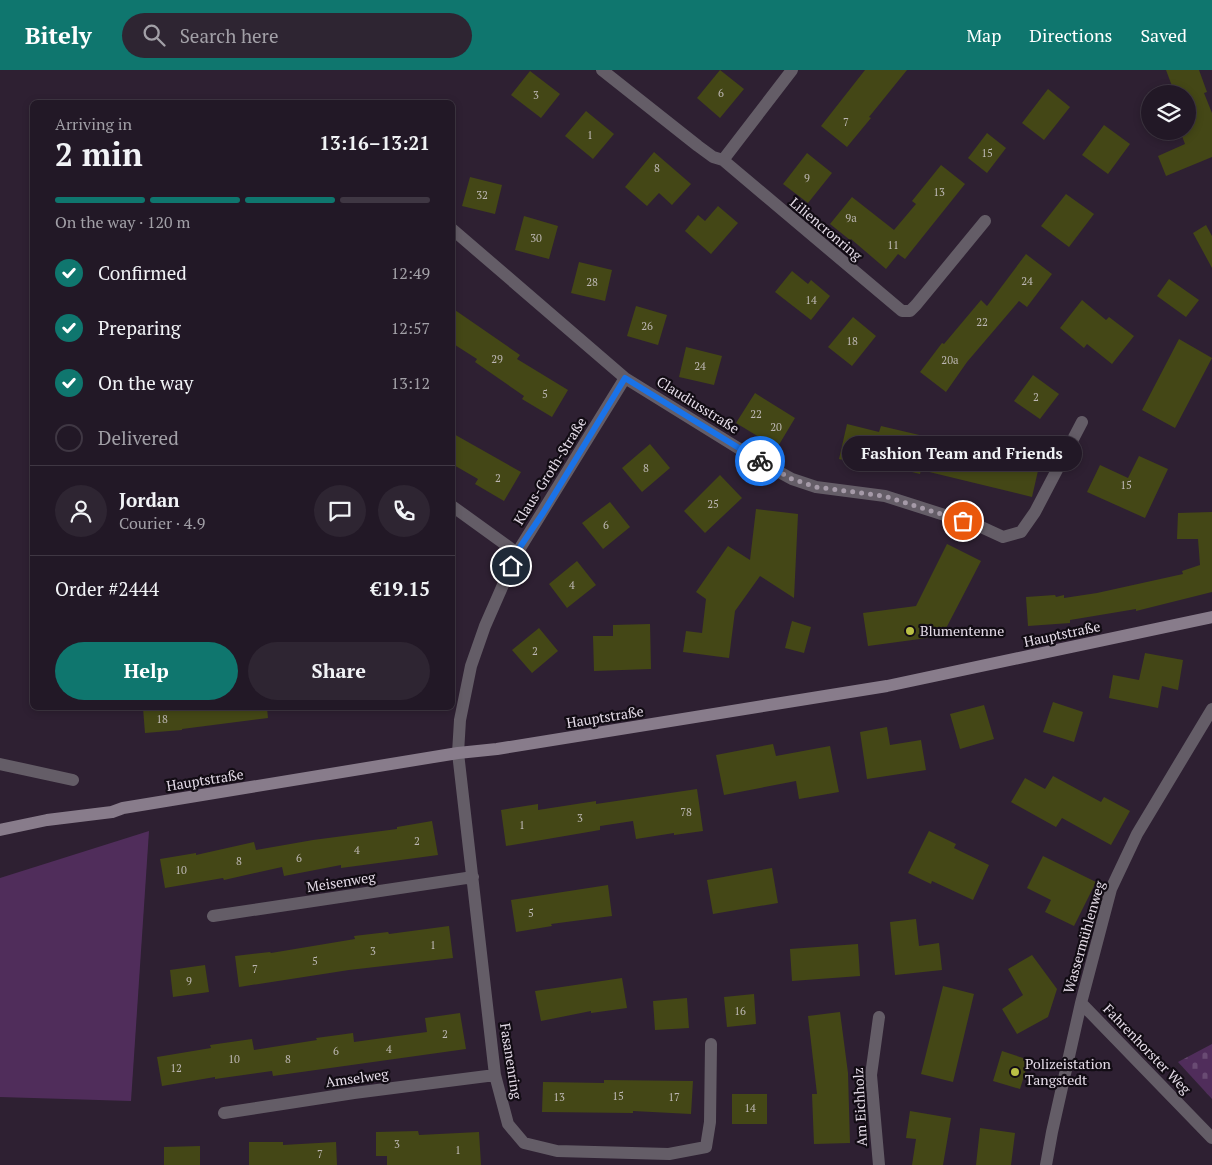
<!DOCTYPE html>
<html lang="en">
<head>
<meta charset="utf-8">
<style>
	body { margin:0; font-family:"PT Serif",serif; background:#2e2532; color:#f1f3f6; height:100vh; display:flex; flex-direction:column; font-size:19px; white-space:nowrap }
	* { box-sizing:border-box; margin:0 }
	p { font-size:16px; color:#a2a0a7 }
	.icon { flex:none; width:28px; height:28px; fill:none; stroke:currentColor; stroke-width:2; stroke-linecap:round; stroke-linejoin:round }
	.map { position:relative; flex:1; overflow:hidden }
	.sheet { position:absolute; left:30px; top:30px; width:425px; height:610px; display:flex; flex-direction:column; background:#221826; border-radius:8px; box-shadow:0 2px 8px #0003,0 0 0 1px #3f3743 }
	.sheet>* { flex:none }
	.tools { position:absolute; left:1141px; top:15px; display:grid; gap:10px }
	.tools a { display:grid; place-items:center; width:55px; height:55px; border-radius:50%; background:#221826; box-shadow:0 2px 8px #0003,0 0 0 1px #3f3743; font-size:25px }
	.pin { position:absolute; display:grid; place-items:center; width:42px; height:42px; color:#fff; margin:-21px; border:2px solid #fff; border-radius:50%; box-shadow:0 1px 5px #0007 }
	.courier { position:absolute; display:grid; place-items:center; width:50px; height:50px; margin:-25px; border:4px solid #1a73e8; border-radius:50%; background:#fff; color:#222; box-shadow:0 1px 6px #0007 }
	.bubble { position:absolute; height:35px; border-radius:18px; background:#221826; box-shadow:0 2px 8px #0003,0 0 0 1px #3f3743; font-size:16px; font-weight:800; line-height:35px; text-align:center }
	.head em { font-style:normal; font-weight:800 }
	.head div { display:flex; flex-direction:column-reverse }
	.head { display:flex; align-items:center; justify-content:space-between; height:85px; padding:0 25px }
	h1 { font-size:32px; font-weight:800; line-height:38px }
	.bar { display:grid; grid-template-columns:repeat(4,1fr); gap:8px 5px; align-content:center; height:60px; padding:0 25px }
	.bar i { height:6px; border-radius:4px; background:#3f3743 }
	.bar .current { background:#0f766e }
	.bar p { grid-column:span 4 }
	.line { display:flex; align-items:center; gap:12px; padding:0 25px; border-top:1px solid #3f3743 }
	.line div { flex:1 }
	.round { display:grid; place-items:center; flex:none; width:52px; height:52px; border-radius:26px; background:#2e2532 }
	ol { padding:0 25px; list-style:none }
	li { display:flex; align-items:center; gap:15px; height:55px }
	li p { margin-inline-start:auto }
	li .icon { padding:5px; border-radius:50%; background:#0f766e; color:#fff; stroke-width:4 }
	li:last-child { color:#a2a0a7 }
	li i { width:28px; height:28px; border:2px solid #3f3743; border-radius:50% }
	.action { display:flex; gap:10px; margin-top:auto; padding:10px 25px }
	.action a { flex:1; height:58px; border-radius:30px; background:#0f766e; color:#fff; font-size:20px; font-weight:800; line-height:58px; text-align:center }
	.action a+a { background:#2e2532; color:#f1f3f6 }
	header { display:flex; align-items:center; gap:30px; box-sizing:border-box; height:70px; padding:0 25px; background:#0f766e; color:#fff }
	header strong { font-size:24px }
	nav { display:flex; gap:28px; margin-inline-start:auto; font-size:18px }
	.search { width:350px; height:45px; background:#2e2532; display:flex; align-items:center; gap:12px; box-sizing:border-box; padding:0 18px; border-radius:28px; color:#a2a0a7; font-size:19px }
	.map>svg:first-child { display:block }
	.green { fill:#502d5b }
	.cemetery { fill:url(#cemetery-stones) }
	.building { fill:#444716 }
	.lines { fill:none; stroke-linecap:round; stroke-linejoin:round }
	.street { stroke:#645d67; stroke-width:12 }
	.secondary { stroke:#887c8b; stroke-width:12 }
	.done { stroke:#a59aa8; stroke-width:5; stroke-dasharray:0 9 }
	.route { stroke:#1a73e8; stroke-width:6 }
	.poi-dot { fill:#bac045; stroke:#120c14; stroke-width:2 }
	.labels { text-anchor:middle; stroke-width:4.5; stroke-linejoin:round; paint-order:stroke }
	.number-label { font-size:11px; fill:#bdb7b4 }
	.street-label { font-size:14px; fill:#e5dce8; stroke:#120c14 }
	.poi-label { font-size:14px; fill:#e5dce8; stroke:#120c14; text-anchor:start }
</style>
</head>
<body>
<header>
<strong>Bitely</strong>
<div class="search"><svg class="icon" aria-label="search" viewBox="0 0 24 24"><circle cx="10" cy="10" r="6"/><path d="M15 15l6 6"/></svg>Search here</div>
<nav><a>Map</a><a>Directions</a><a>Saved</a></nav>
</header>
<div class="map">
<svg width="1212" height="1095" viewBox="0 0 1212 1095">
	<defs>
		<pattern id="cemetery-stones" width="16" height="16" patternUnits="userSpaceOnUse" patternTransform="scale(1.25)"><rect width="16" height="16" fill="#502d5b"/><path d="M2 7V4a2 2 0 0 1 4 0v3zM10 15v-3a2 2 0 0 1 4 0v3z" fill="#694b73"/></pattern>
	</defs>
	<rect width="100%" height="100%" fill="#2e2032"/>
	<!-- green -->
	<path class="green" d="M 149,761 L 131,1031 L 0,1027 L 0,808 Z"/>
	<!-- cemetery -->
	<path class="cemetery" d="M 1212,974 L 1212,1029 L 1178,992 Z"/>
	<!-- building -->
	<path class="building" d="M 720,0 L 744,19 L 720,48 L 697,28 Z
		M 865,0 L 907,0 L 869,47 L 871,48 L 847,77 L 821,56 Z
		M 1166,0 L 1199,0 L 1207,22 L 1204,23 L 1212,43 L 1212,87 L 1166,106 L 1158,86 L 1185,74 L 1180,61 L 1188,61 L 1188,24 L 1175,24 Z
		M 530,1 L 560,24 L 541,48 L 511,25 Z
		M 1048,19 L 1070,37 L 1044,70 L 1022,53 Z
		M 586,41 L 614,64 L 593,89 L 565,66 Z
		M 1104,55 L 1130,74 L 1108,104 L 1082,85 Z
		M 987,63 L 1006,78 L 987,103 L 968,88 Z
		M 654,82 L 691,114 L 672,135 L 659,123 L 647,136 L 625,117 Z
		M 807,83 L 832,103 L 808,133 L 783,114 Z
		M 941,95 L 965,114 L 905,189 L 898,184 L 886,199 L 851,169 L 850,170 L 830,154 L 852,127 L 894,160 L 916,134 L 912,131 Z
		M 470,107 L 502,115 L 495,144 L 462,136 Z
		M 1066,124 L 1094,144 L 1069,177 L 1041,156 Z
		M 718,136 L 738,153 L 711,184 L 685,161 L 698,145 L 705,151 Z
		M 524,146 L 558,156 L 549,189 L 515,180 Z
		M 1206,155 L 1212,166 L 1212,198 L 1193,163 Z
		M 1026,184 L 1052,204 L 1027,237 L 1019,231 L 967,292 L 946,322 L 920,302 L 942,273 L 944,274 L 981,230 L 987,236 Z
		M 579,192 L 612,200 L 605,231 L 571,223 Z
		M 792,201 L 808,214 L 811,210 L 830,226 L 811,250 L 775,222 Z
		M 1169,209 L 1199,230 L 1186,247 L 1157,226 Z
		M 1082,230 L 1106,250 L 1109,247 L 1134,266 L 1112,294 L 1087,274 L 1084,278 L 1060,258 Z
		M 636,236 L 667,245 L 658,275 L 627,266 Z
		M 452,238 L 520,285 L 517,289 L 568,320 L 552,347 L 522,329 L 524,326 L 475,292 L 477,289 L 452,273 Z
		M 853,247 L 876,266 L 852,296 L 828,277 Z
		M 1179,269 L 1212,288 L 1175,358 L 1142,340 Z
		M 686,277 L 722,286 L 714,315 L 679,307 Z
		M 1033,305 L 1059,324 L 1040,349 L 1014,331 Z
		M 755,323 L 795,348 L 777,378 L 736,353 Z
		M 847,354 L 879,362 L 881,356 L 945,371 L 946,365 L 1005,379 L 1004,384 L 1040,392 L 1032,427 L 921,400 L 920,404 L 872,392 L 871,397 L 839,389 Z
		M 452,363 L 521,402 L 504,431 L 475,414 L 478,409 L 452,394 Z
		M 650,374 L 670,398 L 642,422 L 622,398 Z
		M 1139,386 L 1168,399 L 1145,448 L 1087,422 L 1100,395 L 1128,408 Z
		M 720,405 L 742,428 L 705,463 L 684,441 Z
		M 610,432 L 630,457 L 603,479 L 582,453 Z
		M 756,439 L 798,444 L 794,528 L 760,506 L 735,541 L 729,588 L 683,582 L 686,561 L 702,563 L 706,529 L 696,522 L 728,476 L 750,490 Z
		M 1212,442 L 1212,522 L 1136,541 L 1136,539 L 1070,550 L 1070,553 L 1028,556 L 1026,527 L 1055,525 L 1056,527 L 1064,525 L 1064,528 L 1097,523 L 1183,504 L 1182,501 L 1200,495 L 1198,469 L 1177,469 L 1178,443 Z
		M 947,474 L 981,491 L 942,566 L 868,576 L 863,543 L 916,536 Z
		M 577,491 L 596,515 L 567,538 L 549,514 Z
		M 792,551 L 811,557 L 804,583 L 785,578 Z
		M 650,554 L 651,599 L 594,601 L 593,566 L 613,566 L 613,555 Z
		M 539,558 L 558,581 L 532,603 L 512,580 Z
		M 1145,583 L 1183,590 L 1178,620 L 1162,616 L 1158,638 L 1109,628 L 1113,605 L 1139,610 Z
		M 1053,632 L 1083,642 L 1074,672 L 1043,662 Z
		M 984,635 L 994,669 L 960,679 L 950,644 Z
		M 143,638 L 267,638 L 268,648 L 182,659 L 182,660 L 145,663 Z
		M 887,657 L 890,675 L 921,670 L 926,700 L 867,709 L 860,662 Z
		M 773,674 L 776,686 L 830,676 L 839,722 L 799,729 L 796,711 L 724,725 L 716,685 Z
		M 1053,706 L 1101,732 L 1104,727 L 1130,741 L 1111,775 L 1062,748 L 1056,757 L 1011,732 L 1025,708 L 1045,719 Z
		M 697,719 L 703,761 L 674,765 L 674,763 L 636,769 L 633,751 L 600,756 L 600,760 L 506,776 L 501,740 L 538,734 L 538,740 L 596,731 L 596,734 Z
		M 432,751 L 438,785 L 341,798 L 341,795 L 284,806 L 282,797 L 224,810 L 223,808 L 165,818 L 160,789 L 196,783 L 196,785 L 254,772 L 256,780 L 313,770 L 397,759 L 397,757 Z
		M 929,761 L 956,774 L 954,778 L 989,795 L 973,830 L 932,811 L 931,814 L 908,803 Z
		M 1043,786 L 1096,812 L 1074,856 L 1045,842 L 1051,830 L 1027,818 Z
		M 772,798 L 778,833 L 713,844 L 707,810 Z
		M 608,815 L 612,846 L 551,854 L 552,856 L 516,862 L 511,830 Z
		M 916,849 L 919,876 L 939,873 L 942,900 L 895,905 L 890,852 Z
		M 449,856 L 453,888 L 349,900 L 239,917 L 235,886 L 270,882 L 271,883 L 355,869 L 354,866 L 388,862 L 389,864 Z
		M 858,874 L 860,906 L 792,911 L 790,879 Z
		M 1032,885 L 1057,919 L 1048,947 L 1017,964 L 1002,939 L 1023,925 L 1008,899 Z
		M 205,895 L 209,922 L 173,927 L 170,900 Z
		M 622,908 L 627,938 L 591,943 L 591,941 L 541,951 L 535,921 Z
		M 943,916 L 974,924 L 953,1012 L 921,1004 Z
		M 754,924 L 756,954 L 727,957 L 724,927 Z
		M 687,928 L 689,958 L 655,960 L 653,931 Z
		M 840,942 L 848,1003 L 850,1073 L 814,1074 L 812,1024 L 817,1024 L 808,946 Z
		M 460,943 L 466,979 L 273,1006 L 272,1001 L 215,1009 L 215,1007 L 162,1016 L 157,987 L 211,978 L 210,975 L 252,969 L 254,980 L 317,970 L 316,968 L 353,963 L 354,972 L 427,962 L 425,948 Z
		M 1002,981 L 1029,990 L 1020,1019 L 993,1011 Z
		M 604,1010 L 693,1011 L 691,1044 L 633,1041 L 633,1043 L 542,1042 L 543,1012 L 604,1013 Z
		M 732,1024 L 767,1024 L 767,1054 L 732,1054 Z
		M 910,1041 L 951,1048 L 943,1095 L 912,1095 L 916,1069 L 906,1068 Z
		M 980,1058 L 1015,1063 L 1011,1095 L 976,1095 Z
		M 418,1061 L 419,1065 L 479,1062 L 481,1095 L 387,1095 L 387,1086 L 376,1086 L 376,1062 Z
		M 249,1072 L 283,1072 L 283,1075 L 336,1072 L 337,1095 L 249,1095 Z
		M 200,1076 L 200,1095 L 164,1095 L 164,1077 Z"/>
	<g class="lines">
		<!-- street -->
		<path class="street" d="M 602,0 L 698,76 L 713,87 L 723,90 L 902,241 L 910,241 L 916,235 L 985,151
			M 723,90 L 792,0
			M 452,159 L 625,308 L 759,391 L 792,409 L 816,417 L 885,426 L 979,456 L 1003,467 L 1021,462 L 1035,442 L 1082,352
			M 625,308 L 517,483 L 485,556 L 471,596 L 460,650 L 458,683 L 495,1005 L 508,1054 L 524,1073 L 557,1081 L 669,1084 L 706,1077 L 710,1052 L 711,974
			M 452,436 L 517,483
			M 0,694 L 73,710
			M 213,846 L 473,807
			M 1081,933 L 1212,1068
			M 224,1043 L 354,1023 L 495,1005
			M 879,1095 L 871,1005 L 879,947
			M 1046,1095 L 1052,1062 L 1081,933 L 1111,819 L 1137,764 L 1212,639"/>
		<!-- secondary -->
		<path class="secondary" d="M 0,760 L 47,750 L 112,742 L 123,738 L 458,683 L 497,679 L 887,616 L 1212,547"/>
	</g>
	<g class="lines">
		<!-- done -->
		<path class="done" d="M 760,391 L 792,409 L 816,417 L 884,426 L 963,451"/>
		<!-- route -->
		<path class="route" d="M 511,496 L 516,483 L 543,443 L 625,308 L 760,391"/>
	</g>
	<!-- markers -->
	<g class="poi-dot">
		<circle cx="910" cy="561" r="5"/>
		<circle cx="1015" cy="1002" r="5"/>
	</g>
	<g class="labels">
		<!-- number labels -->
		<g class="number-label">
			<text x="721" y="27">6</text>
			<text x="536" y="29">3</text>
			<text x="846" y="56">7</text>
			<text x="590" y="69">1</text>
			<text x="987" y="87">15</text>
			<text x="657" y="102">8</text>
			<text x="807" y="112">9</text>
			<text x="939" y="126">13</text>
			<text x="482" y="129">32</text>
			<text x="851" y="152">9a</text>
			<text x="536" y="172">30</text>
			<text x="893" y="179">11</text>
			<text x="1027" y="215">24</text>
			<text x="592" y="216">28</text>
			<text x="811" y="234">14</text>
			<text x="982" y="256">22</text>
			<text x="647" y="260">26</text>
			<text x="852" y="275">18</text>
			<text x="497" y="293">29</text>
			<text x="950" y="294">20a</text>
			<text x="700" y="300">24</text>
			<text x="545" y="328">5</text>
			<text x="1036" y="331">2</text>
			<text x="756" y="348">22</text>
			<text x="776" y="361">20</text>
			<text x="646" y="402">8</text>
			<text x="498" y="412">2</text>
			<text x="1126" y="419">15</text>
			<text x="713" y="438">25</text>
			<text x="606" y="459">6</text>
			<text x="572" y="519">4</text>
			<text x="535" y="585">2</text>
			<text x="162" y="653">18</text>
			<text x="686" y="746">78</text>
			<text x="580" y="752">3</text>
			<text x="522" y="759">1</text>
			<text x="417" y="775">2</text>
			<text x="357" y="784">4</text>
			<text x="299" y="792">6</text>
			<text x="239" y="795">8</text>
			<text x="181" y="804">10</text>
			<text x="531" y="847">5</text>
			<text x="433" y="879">1</text>
			<text x="373" y="885">3</text>
			<text x="315" y="895">5</text>
			<text x="255" y="903">7</text>
			<text x="189" y="915">9</text>
			<text x="740" y="945">16</text>
			<text x="445" y="968">2</text>
			<text x="389" y="983">4</text>
			<text x="336" y="985">6</text>
			<text x="234" y="993">10</text>
			<text x="288" y="993">8</text>
			<text x="176" y="1002">12</text>
			<text x="618" y="1030">15</text>
			<text x="559" y="1031">13</text>
			<text x="674" y="1031">17</text>
			<text x="750" y="1042">14</text>
			<text x="397" y="1078">3</text>
			<text x="458" y="1084">1</text>
			<text x="320" y="1088">7</text>
		</g>
		<!-- street labels -->
		<g class="street-label">
			<text transform="translate(826 159) rotate(40)" y="5">Liliencronring</text>
			<text transform="translate(698 335) rotate(32)" y="5">Claudiusstraße</text>
			<text transform="translate(550 401) rotate(-58)" y="5">Klaus-Groth-Straße</text>
			<text transform="translate(1062 564) rotate(-12)" y="5">Hauptstraße</text>
			<text transform="translate(605 647) rotate(-9)" y="5">Hauptstraße</text>
			<text transform="translate(205 710) rotate(-9)" y="5">Hauptstraße</text>
			<text transform="translate(341 812) rotate(-9)" y="5">Meisenweg</text>
			<text transform="translate(1084 867) rotate(-74)" y="5">Wassermühlenweg</text>
			<text transform="translate(1147 979) rotate(46)" y="5">Fahrenhorster Weg</text>
			<text transform="translate(511 991) rotate(81)" y="5">Fasanenring</text>
			<text transform="translate(357 1008) rotate(-8)" y="5">Amselweg</text>
			<text transform="translate(860 1037) rotate(-93)" y="5">Am Eichholz</text>
		</g>
		<!-- poi labels -->
		<g class="poi-label">
			<text x="920" y="566">Blumentenne</text>
			<text x="1025" y="999">Polizeistation<tspan x="1025" dy="16">Tangstedt</tspan></text>
		</g>
	</g>
</svg>
<div class="tools">
<a><svg class="icon" aria-label="layers" viewBox="0 0 24 24"><path d="M12 4l9 5-9 5-9-5zM3 14l9 5 9-5"/></svg></a>
</div>
<div class="pin" style="left:963px;top:451px;background:#ea580c"><svg class="icon" aria-label="bag" viewBox="0 0 24 24"><path d="M5 8h14l-1 12H6zM9 8a3 3 0 0 1 6 0"/></svg></div>
<div class="pin" style="left:511px;top:496px;background:#1f2937"><svg class="icon" aria-label="home" viewBox="0 0 24 24"><path d="M3 11l9-7 9 7M6 9v11h12V9"/></svg></div>
<div class="courier" style="left:760px;top:391px"><svg class="icon" aria-label="bike" viewBox="0 0 24 24"><circle cx="6" cy="16" r="4"/><circle cx="18" cy="16" r="4"/><path d="M6 16l4-8h5l3 8M10 8l3 8H6M13 5h3"/></svg></div>
<div class="bubble" style="left:842px;top:366px;width:240px">Fashion Team and Friends</div>
<section class="sheet">
<div class="head"><div><h1>2 min</h1><p>Arriving in</p></div><em>13:16–13:21</em></div>
<div class="bar"><i class="current"></i><i class="current"></i><i class="current"></i><i></i><p>On the way · 120 m</p></div>
<ol>
<li><svg class="icon" aria-label="check" viewBox="0 0 24 24"><path d="M5 12l5 5 9-10"/></svg>Confirmed<p>12:49</p></li>
<li><svg class="icon" aria-label="check" viewBox="0 0 24 24"><path d="M5 12l5 5 9-10"/></svg>Preparing<p>12:57</p></li>
<li><svg class="icon" aria-label="check" viewBox="0 0 24 24"><path d="M5 12l5 5 9-10"/></svg>On the way<p>13:12</p></li>
<li><i></i>Delivered</li>
</ol>
<div class="line" style="height:90px"><a class="round"><svg class="icon" aria-label="person" viewBox="0 0 24 24"><circle cx="12" cy="8" r="4"/><path d="M4 21q1-7 8-7t8 7"/></svg></a><div><b>Jordan</b><p>Courier · 4.9</p></div><a class="round"><svg class="icon" aria-label="chat" viewBox="0 0 24 24"><path d="M4 5h16v11H9l-5 4z"/></svg></a><a class="round"><svg class="icon" aria-label="phone" viewBox="0 0 24 24"><path d="M5 4h4l2 5-3 2q2 4 5 5l2-3 5 2v4C11 20 4 13 5 4z"/></svg></a></div>
<div class="line" style="height:65px"><div>Order #2444</div><b>€19.15</b></div>
<div class="action"><a>Help</a><a>Share</a></div>
</section>
</div>
</body>
</html>
